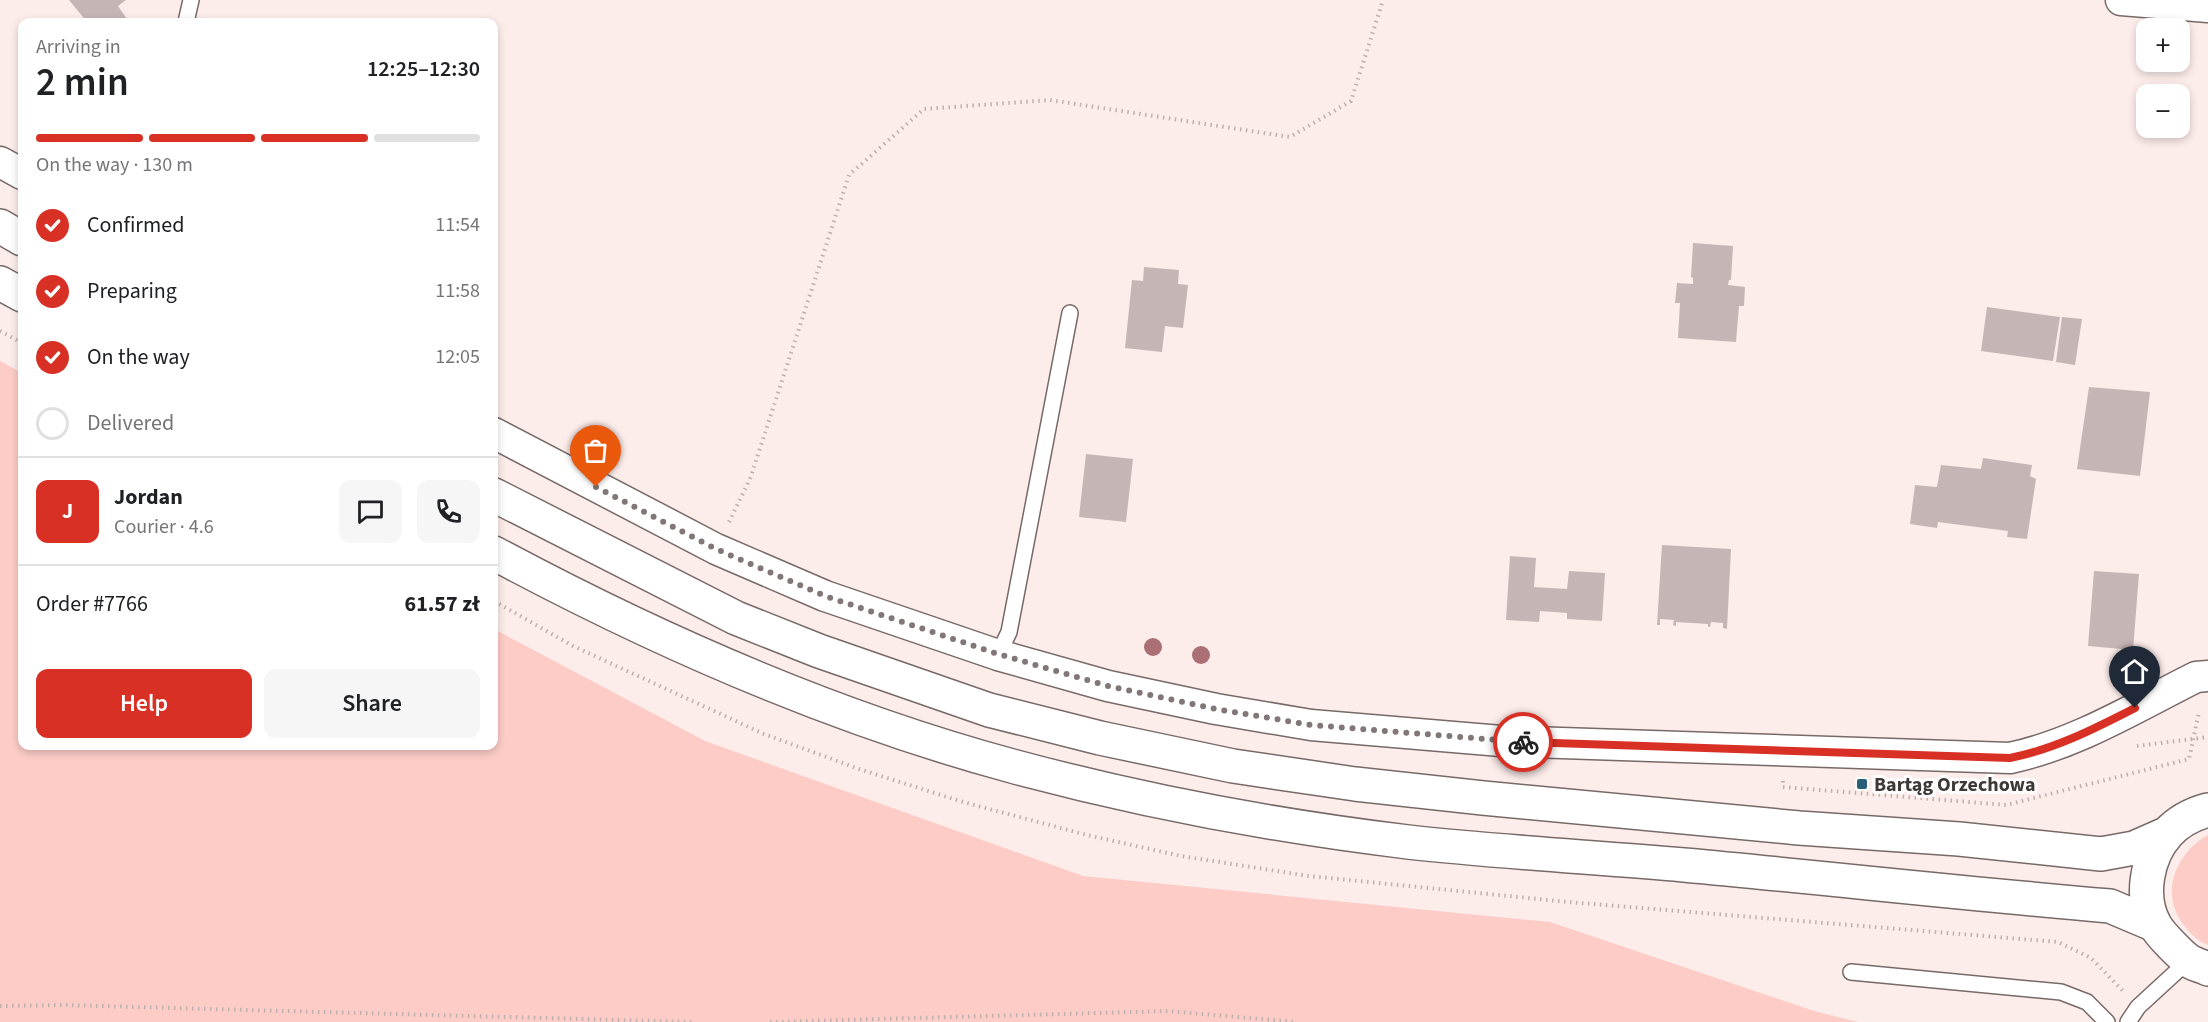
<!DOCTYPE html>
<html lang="en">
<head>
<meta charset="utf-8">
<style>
	body { margin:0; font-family:"Source Sans 3",sans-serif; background:#f6f6f6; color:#202124; height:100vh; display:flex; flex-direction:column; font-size:22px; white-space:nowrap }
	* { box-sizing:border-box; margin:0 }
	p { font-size:20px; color:#757577 }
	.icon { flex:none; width:33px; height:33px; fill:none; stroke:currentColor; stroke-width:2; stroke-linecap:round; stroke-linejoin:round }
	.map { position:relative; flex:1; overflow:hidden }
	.sheet { position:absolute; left:18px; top:18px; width:480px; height:732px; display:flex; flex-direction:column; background:#fff; border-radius:12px; box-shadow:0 3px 9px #0003 }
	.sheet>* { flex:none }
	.tools { position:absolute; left:2136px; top:18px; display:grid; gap:12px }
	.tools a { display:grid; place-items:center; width:54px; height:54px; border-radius:12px; background:#fff; box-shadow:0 3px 9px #0003; font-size:30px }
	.pin { position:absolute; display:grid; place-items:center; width:51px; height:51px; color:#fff; margin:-62px -26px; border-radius:50% 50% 50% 0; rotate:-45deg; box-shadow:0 0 6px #0007 }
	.pin .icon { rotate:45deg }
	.courier { position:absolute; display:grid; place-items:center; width:60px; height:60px; margin:-30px; border:4px solid #d93025; border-radius:50%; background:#fff; color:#222; box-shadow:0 2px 8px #0007 }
	.headline em { font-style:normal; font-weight:600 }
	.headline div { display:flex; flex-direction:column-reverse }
	.headline { display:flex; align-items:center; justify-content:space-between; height:102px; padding:0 18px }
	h1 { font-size:39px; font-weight:600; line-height:45px }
	.bar { display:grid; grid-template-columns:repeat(4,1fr); gap:9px 6px; align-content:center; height:72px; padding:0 18px }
	.bar i { height:8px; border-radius:4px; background:#e0e0e0 }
	.bar .active { background:#d93025 }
	.bar p { grid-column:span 4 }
	.line { display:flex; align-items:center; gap:15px; padding:0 18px; border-top:2px solid #e0e0e0 }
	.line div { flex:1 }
	.round { display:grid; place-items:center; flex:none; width:63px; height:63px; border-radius:12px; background:#f6f6f6 }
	ol { padding:0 18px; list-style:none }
	li { display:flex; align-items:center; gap:18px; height:66px }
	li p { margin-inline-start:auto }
	li .icon { padding:6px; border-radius:50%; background:#d93025; color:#fff; stroke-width:4 }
	li:last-child { color:#757577 }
	li i { width:33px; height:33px; border:3px solid #e0e0e0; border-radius:50% }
	.action { display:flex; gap:12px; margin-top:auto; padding:12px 18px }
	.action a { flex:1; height:69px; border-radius:12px; background:#d93025; color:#fff; font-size:24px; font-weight:600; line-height:69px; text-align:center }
	.action a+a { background:#f6f6f6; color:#202124 }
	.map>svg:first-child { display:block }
	.green { fill:#fdccc7 }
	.building { fill:#c5b5b4 }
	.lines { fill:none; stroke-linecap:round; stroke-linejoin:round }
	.lane-casing { stroke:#776967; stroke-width:18 }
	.street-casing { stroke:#776967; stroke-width:33 }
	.secondary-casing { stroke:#776967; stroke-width:36 }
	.path { stroke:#bdb0af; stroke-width:4; stroke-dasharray:1.5 4.5; stroke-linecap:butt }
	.lane { stroke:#fff; stroke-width:15 }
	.street { stroke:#fff; stroke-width:30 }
	.secondary { stroke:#fff; stroke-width:33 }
	.tree { fill:#aa7073 }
	.done { stroke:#807776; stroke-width:6; stroke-dasharray:0 10.8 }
	.route { stroke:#d93025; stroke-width:8 }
	.poi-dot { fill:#2a5f7a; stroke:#fff; stroke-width:2 }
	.labels { text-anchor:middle; stroke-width:6; stroke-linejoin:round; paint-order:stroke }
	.poi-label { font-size:20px; font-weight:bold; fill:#3e3838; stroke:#fff; text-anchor:start }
</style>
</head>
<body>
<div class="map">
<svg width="2208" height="1022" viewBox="0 0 2208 1022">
	<rect width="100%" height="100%" fill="#fcecea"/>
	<!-- green -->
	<path class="green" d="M 0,361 L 22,373 L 22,746 L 494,746 L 494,629 L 705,741 L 1083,876 L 1550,922 L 1814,1011 L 1858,1022 L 0,1022 Z
		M 2208,835 L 2208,945 C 2197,941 2189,932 2183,924 C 2159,892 2177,852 2208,835 Z"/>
	<!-- building -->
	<path class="building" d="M 69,0 L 126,0 L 118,6 L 129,22 L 87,22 Z
		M 1693,243 L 1733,246 L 1731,280 L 1729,280 L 1728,285 L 1745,287 L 1744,306 L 1739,306 L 1736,342 L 1678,338 L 1680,303 L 1675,303 L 1677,283 L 1693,284 L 1693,278 L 1691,277 Z
		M 1144,267 L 1179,270 L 1178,284 L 1188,285 L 1183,328 L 1165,326 L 1162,352 L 1125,348 L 1132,280 L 1143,281 Z
		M 1987,307 L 2060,317 L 2053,361 L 1981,351 Z
		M 2062,317 L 2082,319 L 2075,365 L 2056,362 Z
		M 2089,387 L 2150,392 L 2140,476 L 2077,469 Z
		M 1086,454 L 1133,459 L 1126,522 L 1079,517 Z
		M 1983,458 L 2032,465 L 2030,476 L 2036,479 L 2027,539 L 2007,537 L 2008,531 L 1938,522 L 1937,528 L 1910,524 L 1915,485 L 1937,487 L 1941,465 L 1981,469 Z
		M 1662,545 L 1731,549 L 1727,629 L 1723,628 L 1723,623 L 1711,622 L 1710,627 L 1708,627 L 1708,624 L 1676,622 L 1676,626 L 1673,625 L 1674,620 L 1660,619 L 1660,625 L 1657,625 Z
		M 1510,556 L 1536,558 L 1534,587 L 1567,589 L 1569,571 L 1605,573 L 1602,621 L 1567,619 L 1567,613 L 1540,611 L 1539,622 L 1506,620 Z
		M 2094,571 L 2139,574 L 2133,650 L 2088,646 Z"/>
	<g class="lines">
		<defs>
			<path id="lane" d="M 186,22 L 191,0
				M 998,655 L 1009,632 L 1070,313
				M 1851,972 L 2061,992 L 2087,1002 L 2107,1022
				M 2128,1022 L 2138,1007 L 2188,961"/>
			<path id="street" d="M 2121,0 L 2208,7
				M 0,162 L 22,174
				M 494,433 L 716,549 L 825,596 L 998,655 L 1108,686 L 1216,709 L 1311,725 L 1501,741 L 2010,758 C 2076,744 2136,707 2196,677 L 2208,676"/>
			<path id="secondary" d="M 0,226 L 22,239
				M 0,283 L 22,295
				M 494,495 L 736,618 L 819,651 L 989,710 L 1100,738 L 1233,766 L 1355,784 L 1483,798 L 1799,828 L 1959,839 L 2101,854 L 2134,848 L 2168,833
				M 494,553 C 658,641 831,717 1012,766 C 1142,801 1275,826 1408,842 C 1499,852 1592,857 1684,865 C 1826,878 1968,894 2110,906 L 2155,925
				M 2208,810 C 2193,814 2179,821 2168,833 C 2147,856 2139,897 2155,925 C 2159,933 2183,958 2191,962 C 2196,965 2202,966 2208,969"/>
		</defs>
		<!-- lane casing -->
		<use href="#lane" class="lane-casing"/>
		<!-- street casing -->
		<use href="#street" class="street-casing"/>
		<!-- secondary casing -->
		<use href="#secondary" class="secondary-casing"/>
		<!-- path -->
		<path class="path" d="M 0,331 L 22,343
			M 729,522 L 750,479 L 849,175 L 924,109 L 1050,100 L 1290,137 L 1351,101 L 1383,0
			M 494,601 L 573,646 L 764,734 L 859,769 L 963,802 L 1087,835 L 1181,856 L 1309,876 L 1568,902 L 2058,942 L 2091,958 L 2123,991
			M 2137,746 L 2208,737
			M 1783,781 L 1783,787 L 2006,805 L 2189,759 L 2199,712
			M 0,1006 L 63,1005 L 692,1022
			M 770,1022 L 1168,1011 L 1296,1022"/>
		<!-- lane -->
		<use href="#lane" class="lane"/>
		<!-- street -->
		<use href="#street" class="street"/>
		<!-- secondary -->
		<use href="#secondary" class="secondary"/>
	</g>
	<!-- trees -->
	<g class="tree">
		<circle cx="1153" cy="647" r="9"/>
		<circle cx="1201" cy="655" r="9"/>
	</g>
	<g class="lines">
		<!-- done -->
		<path class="done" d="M 596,487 L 716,549 L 825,596 L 998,654 L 1108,686 L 1216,709 L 1311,725 L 1523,742"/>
		<!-- route -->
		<path class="route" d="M 1523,742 L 2010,758 C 2055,749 2094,729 2135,708"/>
	</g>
	<!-- markers -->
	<rect class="poi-dot" x="1856" y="778" width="12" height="12" rx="3"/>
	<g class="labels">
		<!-- poi labels -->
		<g class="poi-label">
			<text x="1874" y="791">Bartąg Orzechowa</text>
		</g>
	</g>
</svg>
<div class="tools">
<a>+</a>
<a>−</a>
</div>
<div class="pin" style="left:596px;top:487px;background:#ea580c"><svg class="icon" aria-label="bag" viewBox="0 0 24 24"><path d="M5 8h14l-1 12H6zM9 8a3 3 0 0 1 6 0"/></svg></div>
<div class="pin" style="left:2135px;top:708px;background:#1f2937"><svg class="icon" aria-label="home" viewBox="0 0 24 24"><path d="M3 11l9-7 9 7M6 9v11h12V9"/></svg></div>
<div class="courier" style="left:1523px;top:742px"><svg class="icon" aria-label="bike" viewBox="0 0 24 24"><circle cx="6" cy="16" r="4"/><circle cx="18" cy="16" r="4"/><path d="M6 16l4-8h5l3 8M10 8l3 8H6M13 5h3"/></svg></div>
<section class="sheet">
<div class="headline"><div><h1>2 min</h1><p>Arriving in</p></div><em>12:25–12:30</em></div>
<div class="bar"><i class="active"></i><i class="active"></i><i class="active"></i><i></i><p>On the way · 130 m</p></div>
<ol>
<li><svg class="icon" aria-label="check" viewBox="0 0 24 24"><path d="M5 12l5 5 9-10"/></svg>Confirmed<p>11:54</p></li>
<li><svg class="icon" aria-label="check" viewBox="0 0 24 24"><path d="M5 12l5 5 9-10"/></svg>Preparing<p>11:58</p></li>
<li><svg class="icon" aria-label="check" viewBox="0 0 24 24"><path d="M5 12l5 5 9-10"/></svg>On the way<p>12:05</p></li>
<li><i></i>Delivered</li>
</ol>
<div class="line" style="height:108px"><b class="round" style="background:#d93025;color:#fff">J</b><div><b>Jordan</b><p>Courier · 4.6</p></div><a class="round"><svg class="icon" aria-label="chat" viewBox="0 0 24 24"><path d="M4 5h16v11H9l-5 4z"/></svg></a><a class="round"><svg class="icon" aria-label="phone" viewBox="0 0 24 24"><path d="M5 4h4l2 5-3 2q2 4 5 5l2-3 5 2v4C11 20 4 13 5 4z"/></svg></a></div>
<div class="line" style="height:78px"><div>Order #7766</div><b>61.57 zł</b></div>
<div class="action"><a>Help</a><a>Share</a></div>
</section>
</div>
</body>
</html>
